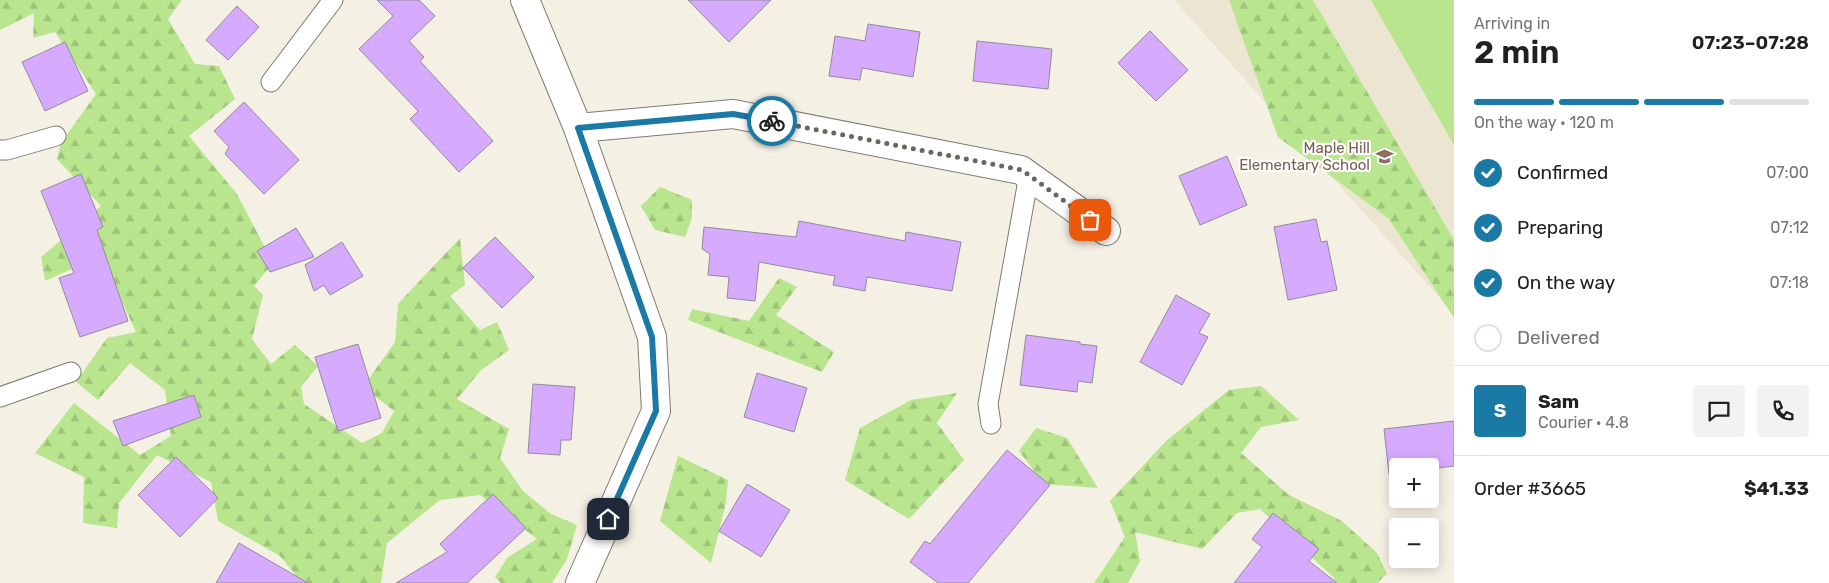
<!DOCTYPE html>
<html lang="en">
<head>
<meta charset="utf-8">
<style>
	body { margin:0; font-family:Rubik,sans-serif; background:#f2f2f2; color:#202124; height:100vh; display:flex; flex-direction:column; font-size:19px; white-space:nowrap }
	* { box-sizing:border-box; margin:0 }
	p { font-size:16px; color:#757577 }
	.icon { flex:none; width:28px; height:28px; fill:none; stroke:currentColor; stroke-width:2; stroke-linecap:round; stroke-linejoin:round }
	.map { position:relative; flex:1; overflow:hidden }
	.sheet { display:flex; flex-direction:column; background:#fff; width:375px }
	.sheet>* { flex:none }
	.buttons { position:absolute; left:1389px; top:458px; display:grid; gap:10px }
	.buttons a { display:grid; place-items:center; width:50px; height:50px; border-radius:5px; background:#fff; box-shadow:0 2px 12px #0003; font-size:25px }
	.pin { position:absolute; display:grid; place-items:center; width:42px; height:42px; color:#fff; margin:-21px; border-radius:10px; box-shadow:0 2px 8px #0006 }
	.courier { position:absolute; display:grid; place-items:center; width:50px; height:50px; margin:-25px; border:4px solid #1b79a6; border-radius:50%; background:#fff; color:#222; box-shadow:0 1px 6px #0007 }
	.headline em { font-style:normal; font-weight:600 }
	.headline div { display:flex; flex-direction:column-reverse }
	.headline { display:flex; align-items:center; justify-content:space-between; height:85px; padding:0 20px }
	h1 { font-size:32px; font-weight:600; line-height:38px }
	.bar { display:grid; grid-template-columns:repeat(4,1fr); gap:8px 5px; align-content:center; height:60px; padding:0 20px }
	.bar i { height:6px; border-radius:4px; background:#e0e0e0 }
	.bar .on { background:#1b79a6 }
	.bar p { grid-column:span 4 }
	.line { display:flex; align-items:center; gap:12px; padding:0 20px; border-top:1px solid #e0e0e0 }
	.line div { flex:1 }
	.round { display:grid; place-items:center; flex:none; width:52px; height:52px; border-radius:5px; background:#f2f2f2 }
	ol { padding:0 20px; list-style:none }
	li { display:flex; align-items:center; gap:15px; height:55px }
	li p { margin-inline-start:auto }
	li .icon { padding:5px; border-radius:50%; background:#1b79a6; color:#fff; stroke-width:4 }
	li:last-child { color:#757577 }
	li i { width:28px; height:28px; border:2px solid #e0e0e0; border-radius:50% }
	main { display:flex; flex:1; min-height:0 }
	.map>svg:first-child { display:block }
	.built { fill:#ece5d1 }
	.forest { fill:url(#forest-firs) }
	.pitch { fill:#b8e58d }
	.building { fill:#d6aaff; stroke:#918c97 }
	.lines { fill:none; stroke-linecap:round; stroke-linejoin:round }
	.lane-casing { stroke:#7f7b70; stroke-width:21 }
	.street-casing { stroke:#7f7b70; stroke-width:30 }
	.lane { stroke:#fff; stroke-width:19 }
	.street { stroke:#fff; stroke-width:28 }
	.done { stroke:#68665e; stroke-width:5; stroke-dasharray:0 9 }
	.route { stroke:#1b79a6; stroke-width:6 }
	.labels { text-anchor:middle; stroke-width:4.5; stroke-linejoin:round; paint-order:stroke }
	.education-label { font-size:15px; fill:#785e54; stroke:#fffefb; text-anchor:end }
</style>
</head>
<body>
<main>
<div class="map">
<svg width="1454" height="583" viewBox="0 0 1454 583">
	<defs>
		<pattern id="forest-firs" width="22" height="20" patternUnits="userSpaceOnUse" patternTransform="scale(1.25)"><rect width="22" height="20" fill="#b8e58d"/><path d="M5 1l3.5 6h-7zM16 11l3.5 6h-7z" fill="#9ec479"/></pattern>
	</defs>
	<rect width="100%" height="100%" fill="#f5f0e4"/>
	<!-- built -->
	<path class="built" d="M 1174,0 L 1454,0 L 1454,314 Z"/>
	<!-- forest -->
	<path class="forest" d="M 0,0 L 182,0 L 168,19 L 195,64 L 219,66 L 235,99 L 189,136 L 237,194 L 273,263 L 254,286 L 263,295 L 252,339 L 271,364 L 295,345 L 318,366 L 301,387 L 304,404 L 362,443 L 382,433 L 394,411 L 363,387 L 395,342 L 398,304 L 460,238 L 465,285 L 450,296 L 480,330 L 497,322 L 509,350 L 481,370 L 457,399 L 509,429 L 500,458 L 523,491 L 551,514 L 577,525 L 567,559 L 552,583 L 501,583 L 495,577 L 507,558 L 537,539 L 480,495 L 440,500 L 387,543 L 381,583 L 302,583 L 280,556 L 218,521 L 211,482 L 157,455 L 119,503 L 117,528 L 83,523 L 84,477 L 35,453 L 74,403 L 140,455 L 171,436 L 165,390 L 130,363 L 98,400 L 76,382 L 107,338 L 136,332 L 101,256 L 45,281 L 41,257 L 101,206 L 57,159 L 61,143 L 96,94 L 55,32 L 33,38 L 34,13 L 0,30 Z
		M 1229,0 L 1313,0 L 1454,240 L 1454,318 L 1389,219 L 1278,137 Z
		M 660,187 L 692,200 L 692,218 L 685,237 L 655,230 L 641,206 Z
		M 779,278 L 797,287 L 776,315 L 834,352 L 822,372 L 688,320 L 692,309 L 749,321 Z
		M 1261,386 L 1299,420 L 1261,427 L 1241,453 L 1289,495 L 1342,521 L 1377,553 L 1387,574 L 1377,583 L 1335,583 L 1334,578 L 1260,509 L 1237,513 L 1202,549 L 1135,532 L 1140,561 L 1128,583 L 1094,583 L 1125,537 L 1110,501 L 1166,441 L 1229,390 Z
		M 957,393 L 937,423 L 964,460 L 909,519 L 845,480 L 860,428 L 911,400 Z
		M 1036,428 L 1067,438 L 1098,488 L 1044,484 L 1019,451 Z
		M 678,456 L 728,480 L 726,503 L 711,563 L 660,521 Z"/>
	<!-- pitch -->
	<path class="pitch" d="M 1371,0 L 1454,0 L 1454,145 Z"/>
	<!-- building -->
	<path class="building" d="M 377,0 L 419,0 L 435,16 L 409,41 L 424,57 L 420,61 L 493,141 L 459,172 L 410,119 L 418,111 L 359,49 L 393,16 Z
		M 688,0 L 771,0 L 729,42 Z
		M 237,6 L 259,27 L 228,60 L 206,40 Z
		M 868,24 L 920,32 L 913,77 L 862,68 L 860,80 L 829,76 L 835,36 L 865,41 Z
		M 1150,31 L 1188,70 L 1156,101 L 1118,63 Z
		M 977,41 L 1052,49 L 1048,89 L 973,81 Z
		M 65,42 L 88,91 L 45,111 L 22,62 Z
		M 244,102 L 299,160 L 264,194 L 225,154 L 229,147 L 214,131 Z
		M 1227,156 L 1247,205 L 1200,225 L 1179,176 Z
		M 81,174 L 103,227 L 97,230 L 128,321 L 80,337 L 59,278 L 74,273 L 41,191 Z
		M 1316,219 L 1321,242 L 1327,241 L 1337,290 L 1288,300 L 1274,227 Z
		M 799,221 L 905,241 L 906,232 L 961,242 L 952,291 L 867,277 L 865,291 L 833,285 L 835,276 L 759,262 L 755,301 L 727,298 L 729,277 L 708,275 L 710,254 L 702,249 L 704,227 L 796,237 Z
		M 296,228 L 314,257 L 270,272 L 257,251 Z
		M 495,237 L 534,277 L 502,308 L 463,268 Z
		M 342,242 L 363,276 L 330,295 L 324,285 L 314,291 L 305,265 Z
		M 1176,295 L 1210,314 L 1199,333 L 1208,337 L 1182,385 L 1140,362 Z
		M 1026,335 L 1080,342 L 1080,344 L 1097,346 L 1092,383 L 1078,381 L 1077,392 L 1020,385 Z
		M 358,344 L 381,418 L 338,431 L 315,357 Z
		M 757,373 L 807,388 L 794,432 L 744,417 Z
		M 533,384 L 575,387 L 571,440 L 561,440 L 560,455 L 528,453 Z
		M 194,395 L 201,417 L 123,446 L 113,421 Z
		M 1454,421 L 1454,466 L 1430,469 L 1430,466 L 1398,466 L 1398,473 L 1389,474 L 1384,429 Z
		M 1007,450 L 1050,485 L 968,583 L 938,583 L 910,562 L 925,541 L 930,544 Z
		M 176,457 L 218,498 L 180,537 L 138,495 Z
		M 747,484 L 790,510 L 761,557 L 719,531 Z
		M 493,494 L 526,528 L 467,583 L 396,583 L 447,552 L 440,544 Z
		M 1273,513 L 1319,549 L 1309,561 L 1337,583 L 1234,583 L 1262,547 L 1252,539 Z
		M 239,543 L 308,583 L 216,583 Z"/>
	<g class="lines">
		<defs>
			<path id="lane" d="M 271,82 L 333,0
				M 0,150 L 7,150 L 56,136
				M 0,397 L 71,372
				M 991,424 L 988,404 L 1029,175"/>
			<path id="street" d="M 525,0 L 578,128 L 652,337 L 656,411 L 580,583
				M 578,128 L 733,114 L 1021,170 L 1106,231"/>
		</defs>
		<!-- lane casing -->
		<use href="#lane" class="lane-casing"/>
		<!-- street casing -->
		<use href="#street" class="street-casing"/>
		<!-- lane -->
		<use href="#lane" class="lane"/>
		<!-- street -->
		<use href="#street" class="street"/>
	</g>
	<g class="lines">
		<!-- done -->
		<path class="done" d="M 772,121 L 1022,170 L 1090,220"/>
		<!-- route -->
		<path class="route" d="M 608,519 L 656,411 L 652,337 L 578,128 L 733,114 L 772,121"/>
	</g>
	<!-- icons -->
	<defs>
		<symbol id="school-bare" viewBox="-9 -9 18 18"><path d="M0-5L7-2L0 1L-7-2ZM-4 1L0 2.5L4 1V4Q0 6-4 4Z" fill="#8d6e63" stroke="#fffefb" stroke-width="2.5" paint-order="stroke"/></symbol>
	</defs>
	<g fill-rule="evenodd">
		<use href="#school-bare" x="1372" y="144" width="25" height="25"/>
	</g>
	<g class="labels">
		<!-- education labels -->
		<g class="education-label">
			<text x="1370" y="153">Maple Hill<tspan x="1370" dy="17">Elementary School</tspan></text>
		</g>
	</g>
</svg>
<div class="buttons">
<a>+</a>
<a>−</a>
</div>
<div class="pin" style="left:1090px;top:220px;background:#ea580c"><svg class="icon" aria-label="bag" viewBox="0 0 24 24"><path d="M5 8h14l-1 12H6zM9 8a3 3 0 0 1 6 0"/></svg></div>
<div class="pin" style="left:608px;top:519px;background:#1f2937"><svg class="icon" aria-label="home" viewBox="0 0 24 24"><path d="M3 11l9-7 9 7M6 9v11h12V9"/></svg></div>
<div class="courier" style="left:772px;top:121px"><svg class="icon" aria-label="bike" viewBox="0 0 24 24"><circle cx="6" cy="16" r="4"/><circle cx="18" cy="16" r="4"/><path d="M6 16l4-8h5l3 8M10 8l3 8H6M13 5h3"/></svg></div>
</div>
<section class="sheet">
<div class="headline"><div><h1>2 min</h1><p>Arriving in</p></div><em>07:23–07:28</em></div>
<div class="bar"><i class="on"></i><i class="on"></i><i class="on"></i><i></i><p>On the way · 120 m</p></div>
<ol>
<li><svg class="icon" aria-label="check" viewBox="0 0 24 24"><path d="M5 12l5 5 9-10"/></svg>Confirmed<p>07:00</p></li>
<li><svg class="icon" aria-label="check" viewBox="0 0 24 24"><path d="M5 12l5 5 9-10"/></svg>Preparing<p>07:12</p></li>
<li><svg class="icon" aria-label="check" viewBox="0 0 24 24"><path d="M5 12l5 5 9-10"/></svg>On the way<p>07:18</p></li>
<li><i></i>Delivered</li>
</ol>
<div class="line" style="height:90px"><b class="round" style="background:#1b79a6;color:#fff">S</b><div><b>Sam</b><p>Courier · 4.8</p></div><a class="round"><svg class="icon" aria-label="chat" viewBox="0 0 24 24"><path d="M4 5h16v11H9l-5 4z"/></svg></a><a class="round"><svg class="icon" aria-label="phone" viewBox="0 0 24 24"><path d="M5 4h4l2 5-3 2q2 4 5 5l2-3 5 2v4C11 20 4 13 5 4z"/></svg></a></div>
<div class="line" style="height:65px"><div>Order #3665</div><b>$41.33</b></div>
</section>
</main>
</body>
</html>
